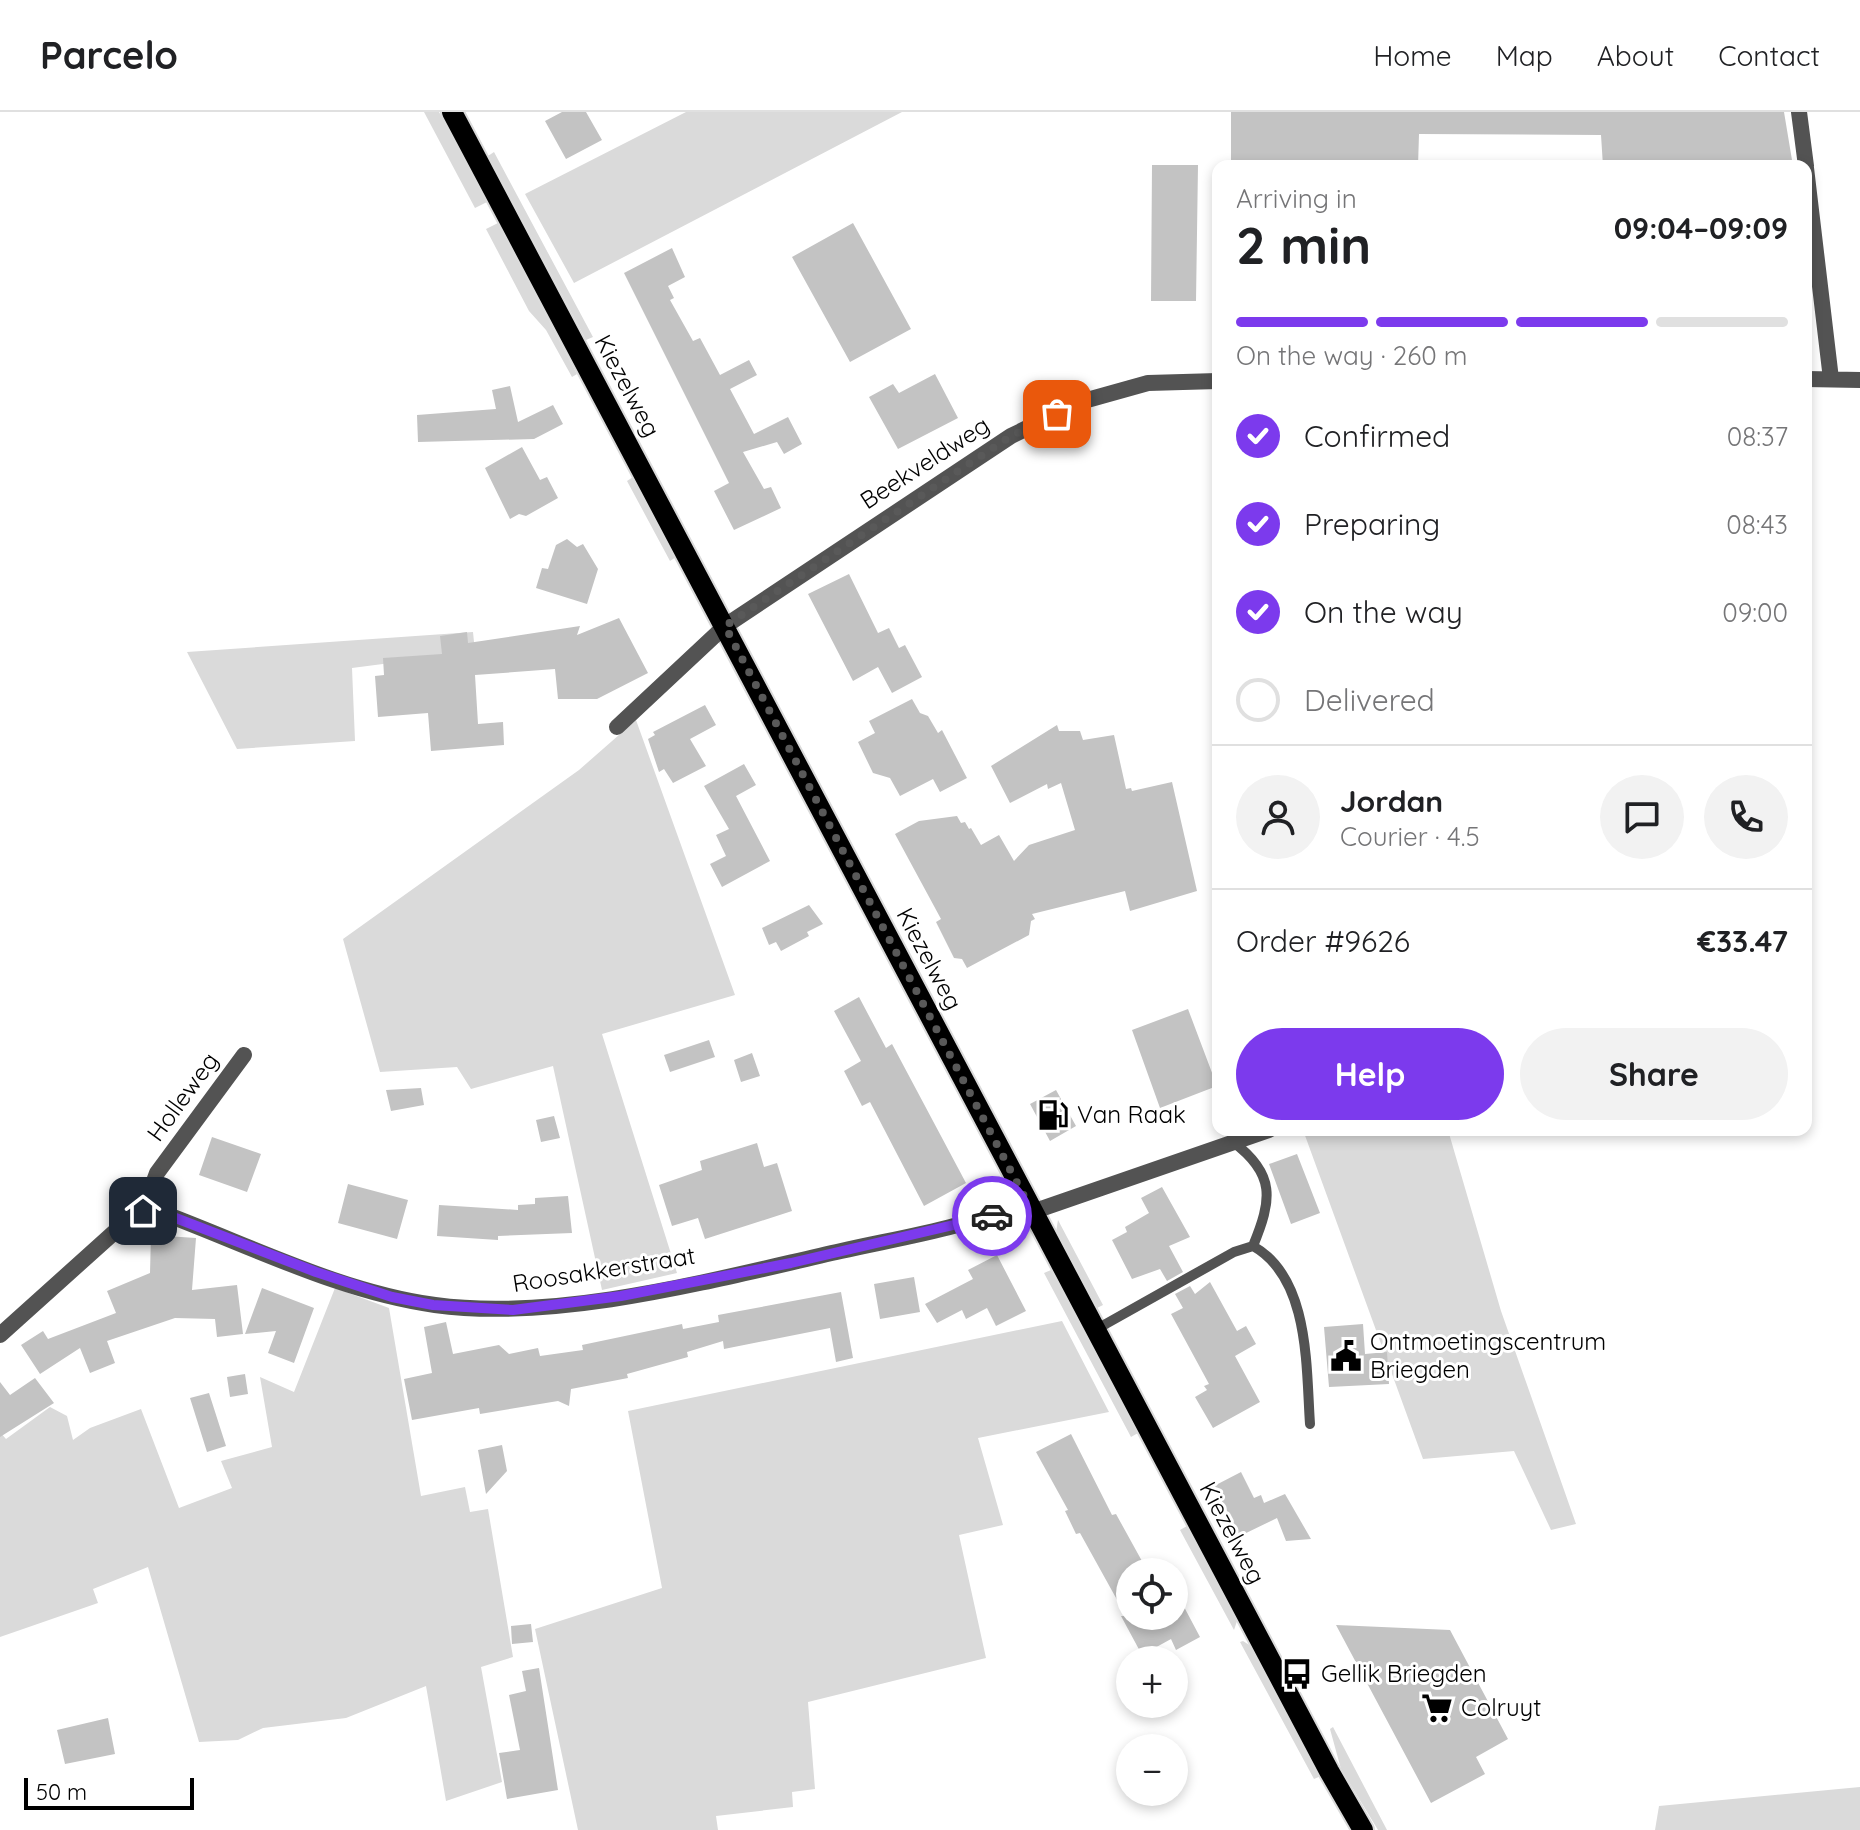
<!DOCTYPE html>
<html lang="en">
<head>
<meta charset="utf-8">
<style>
	body { margin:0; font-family:Quicksand,sans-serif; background:#f2f2f2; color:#202124; height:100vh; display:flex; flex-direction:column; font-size:30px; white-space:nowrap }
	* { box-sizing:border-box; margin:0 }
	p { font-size:26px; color:#757577 }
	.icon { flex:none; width:44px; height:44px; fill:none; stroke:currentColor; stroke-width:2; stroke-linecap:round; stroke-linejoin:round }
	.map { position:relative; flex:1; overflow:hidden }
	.sheet { position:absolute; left:1212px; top:48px; width:600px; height:976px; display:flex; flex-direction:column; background:#fff; border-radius:16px; box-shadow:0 4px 12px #0003 }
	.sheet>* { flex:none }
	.controls { position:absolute; left:1116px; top:1446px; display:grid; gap:16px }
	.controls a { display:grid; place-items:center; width:72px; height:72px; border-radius:50%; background:#fff; box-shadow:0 4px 12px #0003; font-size:40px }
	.scale { position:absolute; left:24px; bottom:20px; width:170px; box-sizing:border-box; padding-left:8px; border:4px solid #000; border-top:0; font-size:22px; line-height:28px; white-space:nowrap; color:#000; -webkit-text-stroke:6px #fff; paint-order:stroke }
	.pin { position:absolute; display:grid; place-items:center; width:68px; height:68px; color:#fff; margin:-34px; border-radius:16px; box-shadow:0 4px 12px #0006 }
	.courier { position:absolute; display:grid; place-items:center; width:80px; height:80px; margin:-40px; border:6px solid #7c3aed; border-radius:50%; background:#fff; color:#222; box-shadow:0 2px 10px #0007 }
	.summary em { font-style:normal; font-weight:700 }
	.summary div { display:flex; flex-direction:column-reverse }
	.summary { display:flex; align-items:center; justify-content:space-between; height:136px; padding:0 24px }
	h1 { font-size:52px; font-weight:700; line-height:60px }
	.bar { display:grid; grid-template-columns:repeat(4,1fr); gap:12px 8px; align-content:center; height:96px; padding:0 24px }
	.bar i { height:10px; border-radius:6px; background:#e0e0e0 }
	.bar .current { background:#7c3aed }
	.bar p { grid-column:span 4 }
	.line { display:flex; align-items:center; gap:20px; padding:0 24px; border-top:2px solid #e0e0e0 }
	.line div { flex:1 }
	.round { display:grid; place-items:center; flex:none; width:84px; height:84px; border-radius:42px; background:#f2f2f2 }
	ol { padding:0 24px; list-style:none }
	li { display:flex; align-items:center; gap:24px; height:88px }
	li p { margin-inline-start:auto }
	li .icon { padding:8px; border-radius:50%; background:#7c3aed; color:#fff; stroke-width:4 }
	li:last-child { color:#757577 }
	li i { width:44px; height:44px; border:4px solid #e0e0e0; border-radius:50% }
	.primary-button { display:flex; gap:16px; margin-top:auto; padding:16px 24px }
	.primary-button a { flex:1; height:92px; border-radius:48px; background:#7c3aed; color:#fff; font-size:32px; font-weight:700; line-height:92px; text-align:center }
	.primary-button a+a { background:#f2f2f2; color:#202124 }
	header { display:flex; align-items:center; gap:48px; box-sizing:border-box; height:112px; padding:0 40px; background:#fff; border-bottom:2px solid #e0e0e0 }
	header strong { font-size:38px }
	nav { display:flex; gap:44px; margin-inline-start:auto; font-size:28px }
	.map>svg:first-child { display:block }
	.green { fill:#dadada }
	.building { fill:#c3c3c3 }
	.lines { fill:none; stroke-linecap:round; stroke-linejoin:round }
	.primary-casing { stroke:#dbdbdb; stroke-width:24 }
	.service { stroke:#535353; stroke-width:10 }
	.minor { stroke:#535353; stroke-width:16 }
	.primary { stroke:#000; stroke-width:20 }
	.done { stroke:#595959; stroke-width:8; stroke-dasharray:0 14.4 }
	.route { stroke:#7c3aed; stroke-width:10 }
	.labels { text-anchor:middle; stroke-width:6; stroke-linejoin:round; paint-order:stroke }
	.street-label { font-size:24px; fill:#000; stroke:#fff }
	.poi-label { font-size:24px; fill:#000; stroke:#fff; text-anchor:start }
</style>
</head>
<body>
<header>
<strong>Parcelo</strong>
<nav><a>Home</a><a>Map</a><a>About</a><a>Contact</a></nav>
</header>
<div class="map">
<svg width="1860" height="1718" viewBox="0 0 1860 1718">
	<rect width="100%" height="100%" fill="#fff"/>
	<!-- green -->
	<path class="green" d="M 424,0 L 439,0 L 487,90 L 475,96 Z
		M 686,0 L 902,0 L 574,171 L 525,82 Z
		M 494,40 L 593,225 L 586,228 L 488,44 Z
		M 498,111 L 577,262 L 572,265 L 546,218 L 529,199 L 486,117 Z
		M 633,365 L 676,445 L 670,449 L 627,369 Z
		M 473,520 L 475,540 L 352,556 L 355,629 L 237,637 L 187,540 Z
		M 636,608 L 735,883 L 602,922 L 677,1161 L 602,1178 L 553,954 L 471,977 L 457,955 L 380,960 L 343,827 L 579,658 Z
		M 1303,1018 L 1448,1018 L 1501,1199 L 1576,1412 L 1551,1418 L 1514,1339 L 1423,1347 Z
		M 1058,1108 L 1103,1193 L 1097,1196 L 1056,1120 Z
		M 1051,1158 L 1138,1321 L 1131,1325 L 1044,1161 Z
		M 335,1176 L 389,1196 L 421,1384 L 465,1375 L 470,1400 L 488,1397 L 513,1545 L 481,1555 L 502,1670 L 446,1689 L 426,1574 L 346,1606 L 263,1616 L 238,1628 L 199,1630 L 148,1455 L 93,1477 L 98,1491 L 0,1525 L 0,1320 L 6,1327 L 50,1295 L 67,1304 L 73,1328 L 90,1316 L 141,1297 L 179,1396 L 232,1376 L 221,1349 L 272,1335 L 260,1265 L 294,1280 Z
		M 1062,1209 L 1109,1300 L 978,1326 L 1003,1413 L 959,1423 L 986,1546 L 808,1590 L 815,1677 L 792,1680 L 793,1695 L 716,1704 L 718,1718 L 578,1718 L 535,1517 L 662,1476 L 628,1299 Z
		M 1187,1414 L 1237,1509 L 1234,1518 L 1180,1418 Z
		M 1243,1529 L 1251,1534 L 1321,1664 L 1314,1667 L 1240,1530 Z
		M 1333,1615 L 1387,1718 L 1378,1718 L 1341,1657 L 1330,1617 Z
		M 1860,1675 L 1860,1718 L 1655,1718 L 1659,1694 Z"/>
	<!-- building -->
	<path class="building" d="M 562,0 L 586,0 L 602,28 L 566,47 L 545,9 Z
		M 1231,0 L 1784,0 L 1793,54 L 1603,54 L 1601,23 L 1419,22 L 1418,54 L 1231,54 Z
		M 1152,53 L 1198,53 L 1196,189 L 1151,189 Z
		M 853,111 L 911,217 L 850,250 L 792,145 Z
		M 672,136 L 685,165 L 668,174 L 674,186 L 670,188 L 693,229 L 700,226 L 720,263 L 749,248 L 757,263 L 730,277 L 754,322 L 788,305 L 802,332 L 784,342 L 777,330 L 743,340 L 764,377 L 771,375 L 781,396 L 734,418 L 714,379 L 729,371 L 624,161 Z
		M 935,262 L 958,306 L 898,337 L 869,285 L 893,272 L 899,281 Z
		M 510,274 L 518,310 L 553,293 L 563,312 L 534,327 L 418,330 L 417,303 L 496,297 L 492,278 Z
		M 522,335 L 540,368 L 547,365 L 558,386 L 526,404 L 519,402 L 510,407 L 485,356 Z
		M 567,427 L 577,435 L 583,432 L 598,457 L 587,492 L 536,476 L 542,456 L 548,457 L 556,433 Z
		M 849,462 L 878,521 L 889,516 L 899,536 L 905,533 L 922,565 L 892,581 L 878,555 L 853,569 L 808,482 Z
		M 619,506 L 648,561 L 597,587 L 558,587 L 555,557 L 475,563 L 478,612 L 503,610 L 504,633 L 431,639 L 428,601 L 378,605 L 375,564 L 384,563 L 383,546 L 442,542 L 440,524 L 467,520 L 468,531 L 580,514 L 577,523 Z
		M 912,587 L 920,601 L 928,604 L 938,621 L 942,618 L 967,666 L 940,680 L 933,667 L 900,684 L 890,666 L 873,661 L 858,630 L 875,621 L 869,609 Z
		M 705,593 L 716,613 L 690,627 L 706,654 L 673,671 L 664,657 L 659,660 L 648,627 L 655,623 L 653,620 Z
		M 1057,613 L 1059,619 L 1080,619 L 1083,628 L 1114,623 L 1126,677 L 1131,676 L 1132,679 L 1172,670 L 1197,779 L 1130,799 L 1125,779 L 1032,802 L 1035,807 L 1031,809 L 1029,823 L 967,856 L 962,847 L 954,846 L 936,810 L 941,807 L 895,722 L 919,709 L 957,704 L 961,711 L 965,710 L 969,717 L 971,716 L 981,733 L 999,723 L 1014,749 L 1029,733 L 1075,718 L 1061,671 L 1048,677 L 1047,672 L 1010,691 L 991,654 Z
		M 744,652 L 756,673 L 736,684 L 770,749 L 722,775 L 710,752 L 726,744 L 716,723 L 729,717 L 704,674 Z
		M 809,793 L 823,812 L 807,820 L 809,824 L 781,839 L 776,830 L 769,833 L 762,816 Z
		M 859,885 L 886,936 L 892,932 L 966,1071 L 924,1094 L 870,990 L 862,994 L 844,959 L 861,949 L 834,899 Z
		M 1188,897 L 1217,974 L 1160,996 L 1132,918 Z
		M 709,928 L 715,945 L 670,960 L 664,943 Z
		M 752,941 L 760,964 L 741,970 L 734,948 Z
		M 421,976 L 424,993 L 391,999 L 386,978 Z
		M 1056,978 L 1076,1014 L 1050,1029 L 1030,992 Z
		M 554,1004 L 560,1026 L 541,1030 L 536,1008 Z
		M 212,1025 L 261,1042 L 247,1080 L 199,1063 Z
		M 757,1031 L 764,1055 L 777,1051 L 792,1099 L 705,1127 L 698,1106 L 672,1114 L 659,1073 L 702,1058 L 700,1049 Z
		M 1297,1042 L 1320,1101 L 1291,1112 L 1269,1052 Z
		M 348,1072 L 408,1088 L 397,1127 L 338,1111 Z
		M 1162,1075 L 1190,1125 L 1169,1134 L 1183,1160 L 1167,1169 L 1160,1157 L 1132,1167 L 1112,1128 L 1127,1120 L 1125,1115 L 1149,1101 L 1141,1086 Z
		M 568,1084 L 572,1121 L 498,1124 L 498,1128 L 437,1124 L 439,1093 L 518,1098 L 518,1093 L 535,1092 L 535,1086 Z
		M 151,1123 L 196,1126 L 192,1178 L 237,1173 L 243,1222 L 217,1225 L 215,1207 L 175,1206 L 107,1229 L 115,1251 L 90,1261 L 80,1236 L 40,1262 L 21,1233 L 43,1219 L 48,1227 L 116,1201 L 107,1179 L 150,1161 Z
		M 997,1143 L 1026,1199 L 996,1214 L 987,1196 L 966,1207 L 962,1198 L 937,1211 L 925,1192 L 973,1167 L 968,1158 Z
		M 914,1165 L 920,1200 L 880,1207 L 874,1172 Z
		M 1210,1170 L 1237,1219 L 1246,1214 L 1256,1232 L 1235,1244 L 1260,1290 L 1213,1316 L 1195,1285 L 1207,1278 L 1204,1274 L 1209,1272 L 1171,1202 L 1183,1196 L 1175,1182 L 1190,1174 L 1195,1182 Z
		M 262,1176 L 314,1196 L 294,1251 L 268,1241 L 276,1219 L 245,1222 Z
		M 841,1180 L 853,1246 L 836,1250 L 830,1216 L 724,1237 L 723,1229 L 687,1240 L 688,1245 L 627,1262 L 628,1266 L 571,1277 L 569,1294 L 558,1289 L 480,1302 L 479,1296 L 412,1308 L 404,1267 L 432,1261 L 424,1215 L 446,1210 L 453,1242 L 499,1233 L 509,1242 L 538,1236 L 540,1244 L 583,1238 L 582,1233 L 682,1212 L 683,1217 L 719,1210 L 718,1203 Z
		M 1363,1212 L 1365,1242 L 1387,1240 L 1389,1272 L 1329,1275 L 1324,1215 Z
		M 245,1262 L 248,1282 L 230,1285 L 227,1265 Z
		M 35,1266 L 54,1291 L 0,1325 L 0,1270 L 10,1283 Z
		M 209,1281 L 226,1334 L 207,1340 L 190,1286 Z
		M 1071,1322 L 1112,1403 L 1116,1402 L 1148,1460 L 1130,1460 L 1130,1504 L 1174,1504 L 1174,1476 L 1200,1525 L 1176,1538 L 1171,1527 L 1142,1543 L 1121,1504 L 1126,1504 L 1080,1421 L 1076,1422 L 1065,1399 L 1068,1398 L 1036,1340 Z
		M 502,1333 L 507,1359 L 486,1382 L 478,1338 Z
		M 1241,1360 L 1254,1386 L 1261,1383 L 1264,1391 L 1285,1382 L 1311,1427 L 1286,1429 L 1277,1406 L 1240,1424 L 1214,1374 Z
		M 531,1512 L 533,1530 L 512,1532 L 511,1514 Z
		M 1336,1513 L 1450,1518 L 1508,1627 L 1476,1645 L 1485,1662 L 1431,1691 Z
		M 539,1556 L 558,1678 L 507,1687 L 499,1641 L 520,1638 L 509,1583 L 526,1579 L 522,1559 Z
		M 108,1606 L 115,1642 L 65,1652 L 57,1618 Z"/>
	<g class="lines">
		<defs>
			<path id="primary" d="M 452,0 L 1329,1659 L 1363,1718"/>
		</defs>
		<!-- primary casing -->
		<use href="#primary" class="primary-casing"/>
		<!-- service -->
		<path class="service" d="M 1233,1030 C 1276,1062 1272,1088 1253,1134
			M 1095,1218 L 1234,1140 L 1253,1134 C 1310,1166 1306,1255 1310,1312"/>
		<!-- minor -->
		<path class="minor" d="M 1799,0 L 1806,54
			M 1806,56 L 1831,267
			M 1806,267 L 1860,268
			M 617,615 L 725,514 L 1011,324 L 1080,290 L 1148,271 L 1218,269
			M 143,1099 L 157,1061 L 244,943
			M 1032,1100 L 1269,1018
			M 0,1223 L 129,1107 L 143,1099 L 160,1100 C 249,1133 340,1180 435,1193 C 561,1210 716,1167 841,1139 C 903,1125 968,1116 1026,1088"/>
		<!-- primary -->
		<use href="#primary" class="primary"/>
	</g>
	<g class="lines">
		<!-- done -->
		<path class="done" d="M 992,1104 L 1026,1088 L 725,514 L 1011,324 L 1057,302"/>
		<!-- route -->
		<path class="route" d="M 143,1099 L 160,1100 L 316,1160 L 392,1185 L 433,1193 L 513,1198 L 621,1184 L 791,1151 L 992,1104"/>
	</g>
	<!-- icons -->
	<defs>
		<symbol id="fuel-bare" viewBox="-9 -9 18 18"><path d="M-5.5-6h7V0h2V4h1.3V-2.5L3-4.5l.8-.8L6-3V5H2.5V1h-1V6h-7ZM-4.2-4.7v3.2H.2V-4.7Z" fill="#000" stroke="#fff" stroke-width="2.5" paint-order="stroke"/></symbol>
		<symbol id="civic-bare" viewBox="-9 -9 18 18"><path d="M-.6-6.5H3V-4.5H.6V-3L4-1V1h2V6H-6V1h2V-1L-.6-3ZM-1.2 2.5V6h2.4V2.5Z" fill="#000" stroke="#fff" stroke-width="2.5" paint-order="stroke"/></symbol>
		<symbol id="bus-bare" viewBox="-9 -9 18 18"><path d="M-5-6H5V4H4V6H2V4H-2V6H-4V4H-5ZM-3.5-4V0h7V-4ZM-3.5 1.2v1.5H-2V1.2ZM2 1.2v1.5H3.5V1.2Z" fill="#000" stroke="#fff" stroke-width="2.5" paint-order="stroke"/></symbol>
		<symbol id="supermarket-bare" viewBox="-9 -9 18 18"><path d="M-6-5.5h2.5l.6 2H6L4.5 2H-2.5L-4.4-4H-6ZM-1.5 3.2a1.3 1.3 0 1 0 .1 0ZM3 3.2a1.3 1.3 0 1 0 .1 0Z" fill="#000" stroke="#fff" stroke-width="2.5" paint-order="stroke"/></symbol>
	</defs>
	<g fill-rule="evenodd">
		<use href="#fuel-bare" x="1031" y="981" width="44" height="44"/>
		<use href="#civic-bare" x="1324" y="1222" width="44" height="44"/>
		<use href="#bus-bare" x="1275" y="1540" width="44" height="44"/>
		<use href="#supermarket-bare" x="1415" y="1574" width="44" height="44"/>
	</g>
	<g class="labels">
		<!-- street labels -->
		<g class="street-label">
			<text transform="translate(627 274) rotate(62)" y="8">Kiezelweg</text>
			<text transform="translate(925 351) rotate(-33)" y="8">Beekveldweg</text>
			<text transform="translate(929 847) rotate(62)" y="8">Kiezelweg</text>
			<text transform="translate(183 985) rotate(-54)" y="8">Holleweg</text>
			<text transform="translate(604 1158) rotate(-9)" y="8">Roosakkerstraat</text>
			<text transform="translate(1232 1421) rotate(62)" y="8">Kiezelweg</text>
		</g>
		<!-- poi labels -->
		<g class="poi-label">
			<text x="1077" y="1011">Van Raak</text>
			<text x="1370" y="1238">Ontmoetingscentrum<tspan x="1370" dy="28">Briegden</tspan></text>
			<text x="1321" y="1570">Gellik Briegden</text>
			<text x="1461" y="1604">Colruyt</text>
		</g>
	</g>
</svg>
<div class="controls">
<a><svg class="icon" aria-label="locate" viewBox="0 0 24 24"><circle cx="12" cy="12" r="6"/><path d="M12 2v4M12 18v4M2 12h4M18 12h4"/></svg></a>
<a>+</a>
<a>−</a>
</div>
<div class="scale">50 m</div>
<div class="pin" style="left:1057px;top:302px;background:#ea580c"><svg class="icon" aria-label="bag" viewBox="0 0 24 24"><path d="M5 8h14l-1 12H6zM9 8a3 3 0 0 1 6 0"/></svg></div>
<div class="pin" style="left:143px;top:1099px;background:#1f2937"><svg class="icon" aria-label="home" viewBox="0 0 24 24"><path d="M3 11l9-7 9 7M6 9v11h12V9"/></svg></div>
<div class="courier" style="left:992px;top:1104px"><svg class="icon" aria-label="car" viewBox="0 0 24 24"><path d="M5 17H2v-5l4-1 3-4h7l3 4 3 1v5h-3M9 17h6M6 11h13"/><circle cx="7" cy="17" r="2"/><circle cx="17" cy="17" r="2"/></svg></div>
<section class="sheet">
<div class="summary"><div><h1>2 min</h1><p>Arriving in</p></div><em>09:04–09:09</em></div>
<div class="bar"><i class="current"></i><i class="current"></i><i class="current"></i><i></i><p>On the way · 260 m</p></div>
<ol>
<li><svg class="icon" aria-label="check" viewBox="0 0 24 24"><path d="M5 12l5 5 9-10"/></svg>Confirmed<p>08:37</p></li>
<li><svg class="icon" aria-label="check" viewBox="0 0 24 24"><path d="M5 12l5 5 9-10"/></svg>Preparing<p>08:43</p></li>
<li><svg class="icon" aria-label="check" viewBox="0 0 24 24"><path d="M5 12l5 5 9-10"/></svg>On the way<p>09:00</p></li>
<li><i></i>Delivered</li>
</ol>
<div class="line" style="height:144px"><a class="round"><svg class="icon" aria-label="person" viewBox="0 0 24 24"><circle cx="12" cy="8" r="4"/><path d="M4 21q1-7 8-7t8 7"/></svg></a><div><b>Jordan</b><p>Courier · 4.5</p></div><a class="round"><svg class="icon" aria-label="chat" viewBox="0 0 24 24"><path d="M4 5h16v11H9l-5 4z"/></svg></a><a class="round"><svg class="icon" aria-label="phone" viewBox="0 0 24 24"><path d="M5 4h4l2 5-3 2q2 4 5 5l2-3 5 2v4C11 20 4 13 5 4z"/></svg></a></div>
<div class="line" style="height:104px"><div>Order #9626</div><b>€33.47</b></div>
<div class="primary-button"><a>Help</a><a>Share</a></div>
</section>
</div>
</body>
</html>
